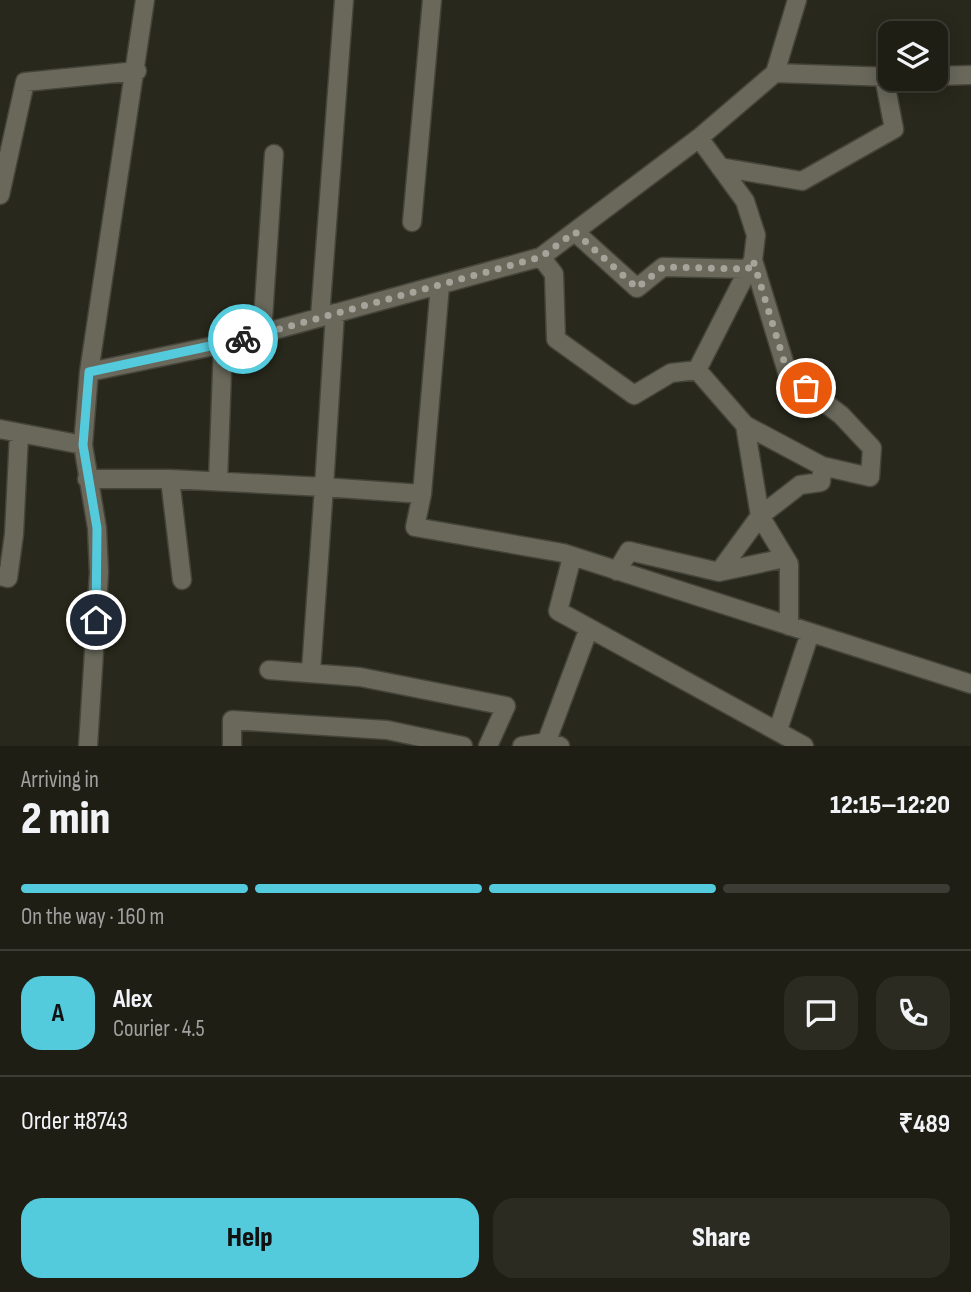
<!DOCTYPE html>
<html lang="en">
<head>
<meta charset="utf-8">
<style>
	body { margin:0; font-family:"Sofia Sans Condensed",sans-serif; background:#2c2b22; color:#f1f3f6; height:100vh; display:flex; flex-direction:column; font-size:26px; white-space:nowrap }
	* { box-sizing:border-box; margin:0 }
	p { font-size:23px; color:#a1a2a0 }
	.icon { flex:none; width:38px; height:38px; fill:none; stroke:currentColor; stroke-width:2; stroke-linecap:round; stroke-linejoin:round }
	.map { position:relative; height:746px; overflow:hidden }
	.panel { display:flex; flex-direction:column; background:#1f1e15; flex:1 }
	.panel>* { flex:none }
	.buttons { position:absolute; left:878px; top:21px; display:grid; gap:14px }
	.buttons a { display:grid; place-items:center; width:70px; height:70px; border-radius:14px; background:#1f1e15; box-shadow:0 4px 18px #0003,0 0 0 2px #3c3c34; font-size:35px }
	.pin { position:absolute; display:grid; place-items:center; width:60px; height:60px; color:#fff; margin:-30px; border:4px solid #fff; border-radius:50%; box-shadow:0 2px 7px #0007 }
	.courier { position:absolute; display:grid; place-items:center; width:70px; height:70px; margin:-35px; border:5px solid #54cadd; border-radius:50%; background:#fff; color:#222; box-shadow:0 2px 9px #0007 }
	.summary em { font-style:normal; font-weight:800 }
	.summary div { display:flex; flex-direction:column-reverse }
	.summary { display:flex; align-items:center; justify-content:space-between; height:119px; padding:0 21px }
	h1 { font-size:46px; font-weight:800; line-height:52px }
	.bar { display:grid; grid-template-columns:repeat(4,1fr); gap:10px 7px; align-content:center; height:84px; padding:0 21px }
	.bar i { height:9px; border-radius:5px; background:#3c3c34 }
	.bar .on { background:#54cadd }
	.bar p { grid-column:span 4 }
	.line { display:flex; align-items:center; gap:18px; padding:0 21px; border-top:2px solid #3c3c34 }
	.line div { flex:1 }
	.round { display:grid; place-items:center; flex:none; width:74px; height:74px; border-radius:21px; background:#2c2b22 }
	.cta { display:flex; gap:14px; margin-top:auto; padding:14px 21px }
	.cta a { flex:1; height:80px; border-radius:21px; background:#54cadd; color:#111; font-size:28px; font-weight:800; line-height:80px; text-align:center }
	.cta a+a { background:#2c2b22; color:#f1f3f6 }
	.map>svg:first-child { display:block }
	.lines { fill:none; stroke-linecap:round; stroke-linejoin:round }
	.minor-casing { stroke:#45443a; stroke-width:21 }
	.minor { stroke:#69685b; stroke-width:18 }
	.done { stroke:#a5a49b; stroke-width:7; stroke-dasharray:0 12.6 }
	.route { stroke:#54cadd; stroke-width:9 }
</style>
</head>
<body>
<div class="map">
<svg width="971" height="746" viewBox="0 0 971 746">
	<rect width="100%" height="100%" fill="#29281c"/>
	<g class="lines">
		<defs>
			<path id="minor" d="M 775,73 L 797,0
				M 936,76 L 971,75
				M 720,167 L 802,181 L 894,129 L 884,77
				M 0,195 L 25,82 L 137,71
				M 412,222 L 432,0
				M 575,232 L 637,288 L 663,267 L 748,269
				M 541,257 L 554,274 L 556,339 L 634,395 L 671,373 L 697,370 L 753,260 L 756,235 L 745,201 L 699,138
				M 335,313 L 324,487 L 422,494 L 440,285
				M 320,317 L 344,0
				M 262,334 L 274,154
				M 697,370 L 745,425 L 760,516 L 789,564 L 789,626
				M 89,372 L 145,0
				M 745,425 L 822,466 L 870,477 L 872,448 L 841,415 L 788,375 L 753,260
				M 0,429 L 83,445
				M 87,479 L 170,479
				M 218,481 L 223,344
				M 422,494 L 415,527 L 563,553 L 971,684
				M 572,557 L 558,611 L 804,746
				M 617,571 L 629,551 L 719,572 L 760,516 L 800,485 L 821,482 L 822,466
				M 719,572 L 785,558
				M 0,576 L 8,578 L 14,534 L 19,434
				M 182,580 L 170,479 L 324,487 L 311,671
				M 269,670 L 360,677 L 506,706 L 488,746
				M 778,730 L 810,633
				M 88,746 L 99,573 L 97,528 L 83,445 L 89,372 L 223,344 L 541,257 L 699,138 L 775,73 L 891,77
				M 232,746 L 232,720 L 387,730 L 463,746
				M 522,746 L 547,742 L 560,746
				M 545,746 L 589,628"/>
		</defs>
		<!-- minor casing -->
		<use href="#minor" class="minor-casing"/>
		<!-- minor -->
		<use href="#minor" class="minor"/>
	</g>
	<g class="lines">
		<!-- done -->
		<path class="done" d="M 243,339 L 541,257 L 575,232 L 637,288 L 663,267 L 748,269 L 753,260 L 788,374 L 806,388"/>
		<!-- route -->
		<path class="route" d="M 96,620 L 97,528 L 83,445 L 89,372 L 243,339"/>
	</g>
</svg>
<div class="buttons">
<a><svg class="icon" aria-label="layers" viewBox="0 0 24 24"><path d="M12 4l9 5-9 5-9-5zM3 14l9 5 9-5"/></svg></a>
</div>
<div class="pin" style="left:806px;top:388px;background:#ea580c"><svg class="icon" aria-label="bag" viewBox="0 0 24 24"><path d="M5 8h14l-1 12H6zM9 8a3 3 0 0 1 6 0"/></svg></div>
<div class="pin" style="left:96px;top:620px;background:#1f2937"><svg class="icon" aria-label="home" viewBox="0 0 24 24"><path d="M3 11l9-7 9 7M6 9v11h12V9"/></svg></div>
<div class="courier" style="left:243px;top:339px"><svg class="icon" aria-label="bike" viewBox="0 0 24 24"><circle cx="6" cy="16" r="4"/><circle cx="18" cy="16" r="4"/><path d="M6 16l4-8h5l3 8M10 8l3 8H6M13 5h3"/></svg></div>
</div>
<section class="panel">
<div class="summary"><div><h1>2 min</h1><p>Arriving in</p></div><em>12:15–12:20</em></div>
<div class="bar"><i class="on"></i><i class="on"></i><i class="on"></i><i></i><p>On the way · 160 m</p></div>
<div class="line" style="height:126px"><b class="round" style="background:#54cadd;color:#111">A</b><div><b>Alex</b><p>Courier · 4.5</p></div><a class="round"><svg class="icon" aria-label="chat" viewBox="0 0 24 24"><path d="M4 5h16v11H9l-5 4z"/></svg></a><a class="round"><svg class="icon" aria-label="phone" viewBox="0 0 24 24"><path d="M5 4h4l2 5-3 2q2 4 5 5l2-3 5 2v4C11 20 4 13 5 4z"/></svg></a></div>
<div class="line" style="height:91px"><div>Order #8743</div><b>₹489</b></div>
<div class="cta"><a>Help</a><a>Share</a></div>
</section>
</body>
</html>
